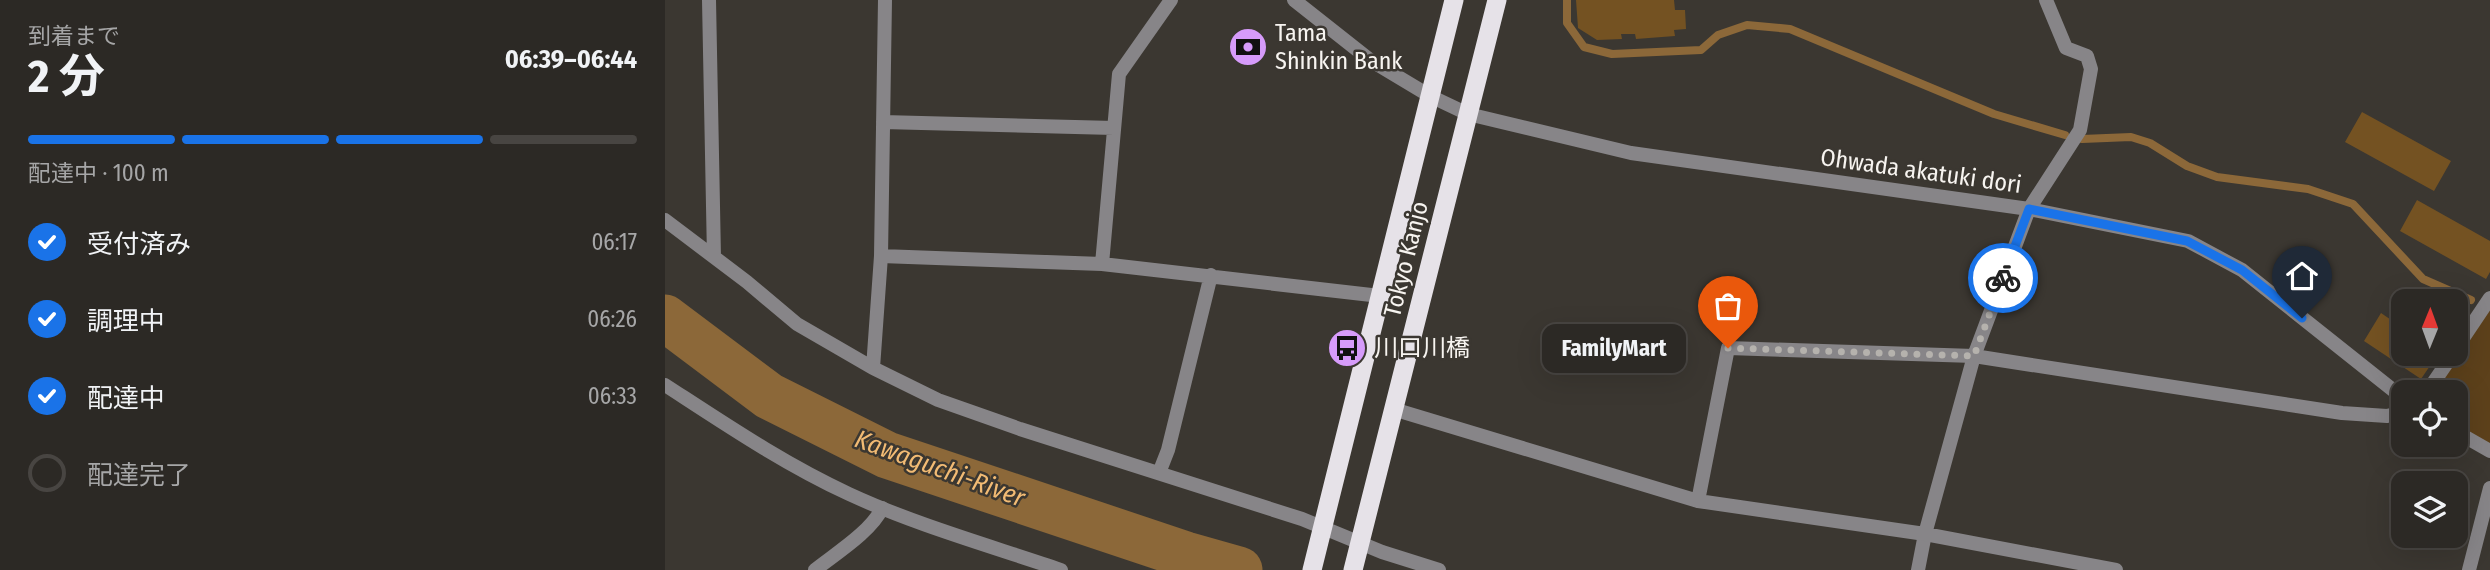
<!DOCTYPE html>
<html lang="ja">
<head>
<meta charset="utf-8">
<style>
	body { margin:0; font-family:"Fira Sans Condensed","Noto Sans JP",sans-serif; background:#34312d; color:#f1f3f6; height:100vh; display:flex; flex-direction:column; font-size:26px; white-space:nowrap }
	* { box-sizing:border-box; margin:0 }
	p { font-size:23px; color:#a6a6a7 }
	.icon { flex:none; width:38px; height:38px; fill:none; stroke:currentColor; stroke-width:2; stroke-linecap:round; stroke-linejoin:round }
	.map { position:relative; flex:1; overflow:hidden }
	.sheet { display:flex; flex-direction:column; background:#2c2925; width:665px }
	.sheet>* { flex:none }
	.needle { width:46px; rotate:1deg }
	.buttons { position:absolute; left:1726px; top:289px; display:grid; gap:14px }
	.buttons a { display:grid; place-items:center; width:77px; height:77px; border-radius:14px; background:#2c2925; box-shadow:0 7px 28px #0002,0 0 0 2px #484542; font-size:35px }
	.pin { position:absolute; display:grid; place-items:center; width:60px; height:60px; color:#fff; margin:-72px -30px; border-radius:50% 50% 50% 0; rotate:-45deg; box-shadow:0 0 7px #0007 }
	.pin .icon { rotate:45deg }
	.courier { position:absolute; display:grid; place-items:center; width:70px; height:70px; margin:-35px; border:5px solid #1a73e8; border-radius:50%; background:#fff; color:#222; box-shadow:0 2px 9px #0007 }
	.bubble { position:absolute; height:49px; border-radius:14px; background:#2c2925; box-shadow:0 7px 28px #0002,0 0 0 2px #484542; font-size:23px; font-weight:700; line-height:49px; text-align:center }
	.summary em { font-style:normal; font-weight:700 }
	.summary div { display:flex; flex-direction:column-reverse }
	.summary { display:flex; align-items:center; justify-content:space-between; height:119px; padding:0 28px }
	h1 { font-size:46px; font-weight:700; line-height:52px }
	.bar { display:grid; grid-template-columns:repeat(4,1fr); gap:10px 7px; align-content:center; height:84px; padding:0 28px }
	.bar i { height:9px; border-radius:5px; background:#484542 }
	.bar .active { background:#1a73e8 }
	.bar p { grid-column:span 4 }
	ol { padding:0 28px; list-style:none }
	li { display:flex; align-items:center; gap:21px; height:77px }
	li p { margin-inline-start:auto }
	li .icon { padding:7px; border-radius:50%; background:#1a73e8; color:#fff; stroke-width:4 }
	li:last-child { color:#a6a6a7 }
	li i { width:38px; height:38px; border:4px solid #484542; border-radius:50% }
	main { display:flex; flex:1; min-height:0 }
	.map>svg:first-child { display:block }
	.green { fill:#5d411b }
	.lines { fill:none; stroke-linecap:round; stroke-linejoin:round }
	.stream { stroke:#8c6839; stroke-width:8 }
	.river { stroke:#8c6839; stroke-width:47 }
	.building { fill:#745222 }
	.service { stroke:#878588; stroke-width:14 }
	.minor { stroke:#878588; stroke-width:14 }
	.tertiary { stroke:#878588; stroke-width:14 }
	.trunk { stroke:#e6e2e8; stroke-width:19 }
	.done { stroke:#b5b2ad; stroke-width:7; stroke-dasharray:0 12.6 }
	.route { stroke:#1a73e8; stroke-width:9 }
	.labels { text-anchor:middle; stroke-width:5; stroke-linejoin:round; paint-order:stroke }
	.poi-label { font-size:24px; fill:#f7f4f0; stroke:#3b3731; text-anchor:start }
	.street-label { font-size:24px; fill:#f7f4f0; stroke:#3b3731 }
	.water-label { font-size:26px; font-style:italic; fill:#f2bb74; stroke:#3b3731 }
</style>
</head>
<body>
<main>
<section class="sheet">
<div class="summary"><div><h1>2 分</h1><p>到着まで</p></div><em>06:39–06:44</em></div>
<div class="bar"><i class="active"></i><i class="active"></i><i class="active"></i><i></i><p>配達中 · 100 m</p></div>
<ol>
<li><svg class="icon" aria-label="check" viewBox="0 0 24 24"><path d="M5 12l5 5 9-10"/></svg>受付済み<p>06:17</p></li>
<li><svg class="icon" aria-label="check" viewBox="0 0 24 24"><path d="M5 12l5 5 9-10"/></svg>調理中<p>06:26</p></li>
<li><svg class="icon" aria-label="check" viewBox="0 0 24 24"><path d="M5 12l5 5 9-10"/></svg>配達中<p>06:33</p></li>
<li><i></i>配達完了</li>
</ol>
</section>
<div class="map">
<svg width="1825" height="570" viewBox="0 0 1825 570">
	<rect width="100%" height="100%" fill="#3b3731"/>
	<!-- green -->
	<path class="green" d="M 1825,309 L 1825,451 L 1790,431 L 1790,392 L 1762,392 Z"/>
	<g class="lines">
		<!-- stream -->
		<path class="stream" d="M 902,0 L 902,23 L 919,47 L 947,54 L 1036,50 L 1053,35 L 1082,25 L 1125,29 L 1329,114 L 1400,135
			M 1417,139 L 1466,137 L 1485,143 L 1522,166 L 1552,177 L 1643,189 L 1688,204 L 1758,279 L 1806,300"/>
		<!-- river -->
		<path class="river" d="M 0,318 L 104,396 L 222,455 L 521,555 L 574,570"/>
	</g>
	<!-- building -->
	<path class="building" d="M 911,0 L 1009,0 L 1010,10 L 1020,10 L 1021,29 L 1009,30 L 1010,36 L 971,39 L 970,34 L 956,34 L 957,39 L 932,40 L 913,28 Z
		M 1697,112 L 1786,161 L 1769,191 L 1680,142 Z
		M 1752,200 L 1825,241 L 1825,272 L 1821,279 L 1735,231 Z
		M 1716,313 L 1738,328 L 1738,354 L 1773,354 L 1756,379 L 1699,341 Z"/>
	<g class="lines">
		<!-- service -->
		<path class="service" d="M 150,570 C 170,554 207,531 217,508
			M 1253,570 L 1260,534
			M 1804,570 L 1825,488"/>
		<!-- minor -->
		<path class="minor" d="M 44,0 L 49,257
			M 629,0 L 705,60 L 765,96
			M 218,122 L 449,128
			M 0,220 L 82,282 L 132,324 L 208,368 L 273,400 L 355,429 L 637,519 L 717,552 L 774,570
			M 216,256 L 220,0
			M 437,264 L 454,74 L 506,0
			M 1790,350 L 1825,298
			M 208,368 L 216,256 L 437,264 L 715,296
			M 0,385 C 60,424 119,464 184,494 C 251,525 326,546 396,570
			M 1762,392 L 1788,354
			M 728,409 L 1033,501 L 1260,534 L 1451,570
			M 494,473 L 503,450 L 546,275
			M 1033,501 L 1063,348 L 1309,356 L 1677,413 L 1722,416 L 1738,412
			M 1260,534 L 1309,356 L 1364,209 L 1415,130 L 1426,69 L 1422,56 L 1401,48 L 1381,0"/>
		<!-- tertiary -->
		<path class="tertiary" d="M 765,96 L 803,114 L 966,153 L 1364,209 L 1523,241 L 1577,270 L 1738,398
			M 1790,431 L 1825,451"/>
		<!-- trunk -->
		<path class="trunk" d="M 647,570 L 789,0
			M 688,570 L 832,0"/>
	</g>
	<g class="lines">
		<!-- done -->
		<path class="done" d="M 1063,348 L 1309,356 L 1338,278"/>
		<!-- route -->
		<path class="route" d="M 1338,278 L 1364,209 L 1522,241 L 1577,270 L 1637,318"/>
	</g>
	<!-- icons -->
	<defs>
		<symbol id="bank-disc" viewBox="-11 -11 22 22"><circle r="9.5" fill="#d69bfa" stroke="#3b3731"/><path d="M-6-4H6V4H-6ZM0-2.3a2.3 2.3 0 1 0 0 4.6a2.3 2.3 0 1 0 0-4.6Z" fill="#111"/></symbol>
		<symbol id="bus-disc" viewBox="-11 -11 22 22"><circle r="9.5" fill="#d69bfa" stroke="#3b3731"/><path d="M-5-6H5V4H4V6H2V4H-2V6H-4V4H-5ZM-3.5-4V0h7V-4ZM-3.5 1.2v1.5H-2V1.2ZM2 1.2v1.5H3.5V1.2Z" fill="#111"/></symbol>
	</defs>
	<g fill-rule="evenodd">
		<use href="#bank-disc" x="561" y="25" width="44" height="44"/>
		<use href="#bus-disc" x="660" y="326" width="44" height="44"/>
	</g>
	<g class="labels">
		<!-- poi labels -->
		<g class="poi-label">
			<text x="610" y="41">Tama<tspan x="610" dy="28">Shinkin Bank</tspan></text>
			<text x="709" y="356">川口川橋</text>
		</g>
		<!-- street labels -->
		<g class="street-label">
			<text transform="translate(1256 171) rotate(8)" y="8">Ohwada akatuki dori</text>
			<text transform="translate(741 259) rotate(-76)" y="8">Tokyo Kanjo</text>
		</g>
		<!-- water labels -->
		<g class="water-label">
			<text transform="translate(275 468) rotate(20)" y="9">Kawaguchi-River</text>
		</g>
	</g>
</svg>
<div class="buttons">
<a><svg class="needle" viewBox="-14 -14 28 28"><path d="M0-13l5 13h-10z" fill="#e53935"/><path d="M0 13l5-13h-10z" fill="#a6a6a7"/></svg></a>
<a><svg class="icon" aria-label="locate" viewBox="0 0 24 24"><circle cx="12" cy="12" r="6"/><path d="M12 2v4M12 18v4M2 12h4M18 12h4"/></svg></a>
<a><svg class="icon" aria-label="layers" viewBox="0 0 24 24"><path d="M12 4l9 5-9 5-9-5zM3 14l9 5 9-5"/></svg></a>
</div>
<div class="pin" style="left:1063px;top:348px;background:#ea580c"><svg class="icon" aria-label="bag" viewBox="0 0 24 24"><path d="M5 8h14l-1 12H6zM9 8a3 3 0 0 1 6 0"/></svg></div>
<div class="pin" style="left:1637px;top:318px;background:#1f2937"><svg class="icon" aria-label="home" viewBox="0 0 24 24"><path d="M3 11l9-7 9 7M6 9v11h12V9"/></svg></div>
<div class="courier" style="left:1338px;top:278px"><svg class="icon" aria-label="bike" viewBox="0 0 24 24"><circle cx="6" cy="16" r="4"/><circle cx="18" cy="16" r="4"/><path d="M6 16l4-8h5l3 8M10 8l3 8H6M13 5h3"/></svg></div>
<div class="bubble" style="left:877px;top:324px;width:144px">FamilyMart</div>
</div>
</main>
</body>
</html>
